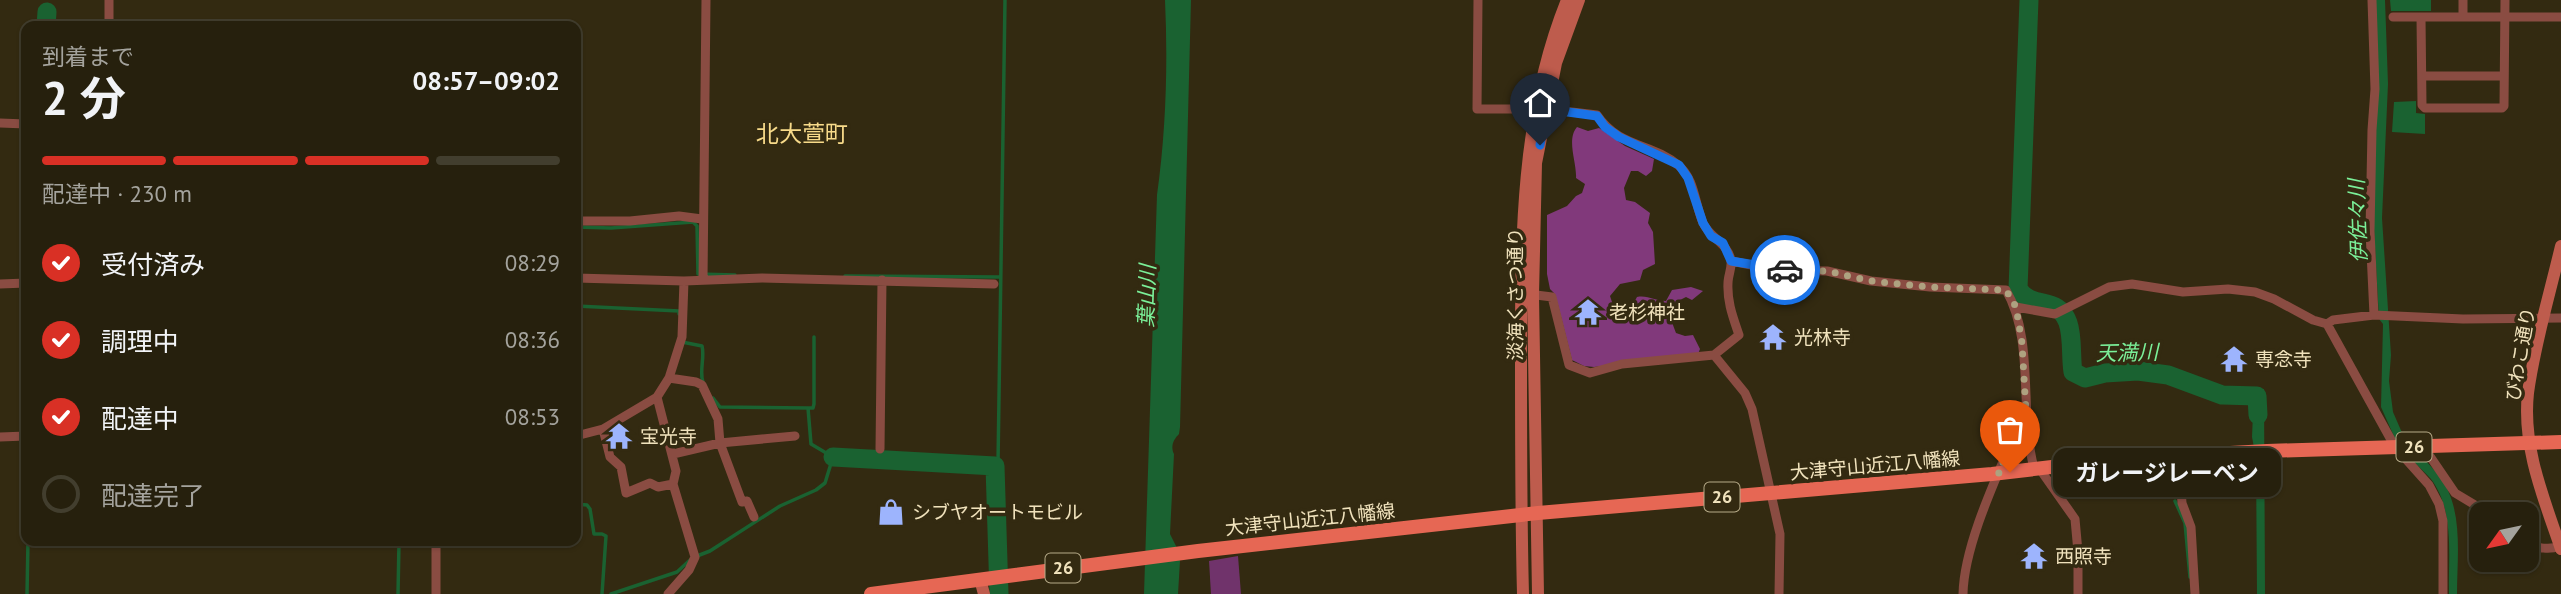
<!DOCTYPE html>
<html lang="ja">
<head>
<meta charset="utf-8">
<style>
	body { margin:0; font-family:"PT Sans","Noto Sans JP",sans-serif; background:#2e2816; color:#f1f3f6; height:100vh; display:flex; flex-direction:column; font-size:26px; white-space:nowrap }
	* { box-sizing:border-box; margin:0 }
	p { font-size:23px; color:#a4a39d }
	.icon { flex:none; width:38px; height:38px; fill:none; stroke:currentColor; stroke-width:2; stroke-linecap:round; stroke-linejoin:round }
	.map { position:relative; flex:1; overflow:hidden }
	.side { position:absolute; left:21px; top:21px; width:560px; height:525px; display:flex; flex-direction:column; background:#26200d; border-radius:14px; box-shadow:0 2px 5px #0004,0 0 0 2px #423e2e }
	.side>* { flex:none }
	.needle { width:46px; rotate:237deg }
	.buttons { position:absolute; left:2469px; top:502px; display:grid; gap:14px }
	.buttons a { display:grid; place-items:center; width:70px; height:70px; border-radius:14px; background:#26200d; box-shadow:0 2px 5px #0004,0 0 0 2px #423e2e; font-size:35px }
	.pin { position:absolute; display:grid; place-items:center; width:60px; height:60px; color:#fff; margin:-72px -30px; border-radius:50% 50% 50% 0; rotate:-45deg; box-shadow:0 0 7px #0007 }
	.pin .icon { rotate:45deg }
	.courier { position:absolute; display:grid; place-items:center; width:70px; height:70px; margin:-35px; border:5px solid #1a73e8; border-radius:50%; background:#fff; color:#222; box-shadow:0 2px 9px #0007 }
	.bubble { position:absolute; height:49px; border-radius:14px; background:#26200d; box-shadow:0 2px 5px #0004,0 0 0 2px #423e2e; font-size:23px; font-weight:700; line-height:49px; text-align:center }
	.overview em { font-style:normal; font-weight:700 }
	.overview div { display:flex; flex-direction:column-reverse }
	.overview { display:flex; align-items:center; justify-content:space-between; height:119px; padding:0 21px }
	h1 { font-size:46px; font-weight:700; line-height:52px }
	.bar { display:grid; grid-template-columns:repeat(4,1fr); gap:10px 7px; align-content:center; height:84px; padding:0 21px }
	.bar i { height:9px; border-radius:5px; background:#423e2e }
	.bar .active { background:#d93025 }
	.bar p { grid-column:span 4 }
	ol { padding:0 21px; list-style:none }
	li { display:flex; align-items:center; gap:21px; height:77px }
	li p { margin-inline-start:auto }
	li .icon { padding:7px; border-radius:50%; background:#d93025; color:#fff; stroke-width:4 }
	li:last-child { color:#a4a39d }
	li i { width:38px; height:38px; border:4px solid #423e2e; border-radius:50% }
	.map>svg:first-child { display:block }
	.green { fill:#70336b }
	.forest { fill:#81397b }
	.water { fill:#1a6231 }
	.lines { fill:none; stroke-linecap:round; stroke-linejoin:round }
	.stream { stroke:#1a6231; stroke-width:3.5 }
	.river { stroke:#1a6231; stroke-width:19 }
	.street { stroke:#8a4c42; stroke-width:9 }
	.secondary { stroke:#be5c4d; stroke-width:12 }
	.primary { stroke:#e66754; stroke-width:14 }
	.done { stroke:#aea280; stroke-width:7; stroke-dasharray:0 12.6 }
	.route { stroke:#1a73e8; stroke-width:9 }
	.labels { text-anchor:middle; stroke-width:7; stroke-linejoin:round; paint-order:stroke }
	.shield { fill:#332a11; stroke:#b7ab89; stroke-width:2 }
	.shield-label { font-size:18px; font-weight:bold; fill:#f0e2bc }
	.street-label { font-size:19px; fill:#f0e2bc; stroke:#332a11 }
	.poi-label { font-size:19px; fill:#f0e2bc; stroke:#332a11; text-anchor:start }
	.water-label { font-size:21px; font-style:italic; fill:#7bf099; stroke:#332a11 }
	.quarter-label { font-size:23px; fill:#f7da8a; stroke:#332a11 }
</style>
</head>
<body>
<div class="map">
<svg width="2561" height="594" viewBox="0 0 2561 594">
	<rect width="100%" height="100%" fill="#332a11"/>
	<!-- green -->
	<path class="green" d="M 1238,556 L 1241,594 L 1211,594 L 1209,561 Z"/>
	<!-- forest -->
	<path class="forest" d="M 1577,127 L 1588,131 L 1599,128 L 1625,146 L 1654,159 L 1652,171 L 1646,176 L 1638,171 L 1631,171 L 1624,188 L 1626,200 L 1635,202 L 1650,213 L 1648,223 L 1653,232 L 1655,264 L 1643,270 L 1640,280 L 1620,284 L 1610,296 L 1613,305 L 1620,313 L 1629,311 L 1637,297 C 1648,295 1655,301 1666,301 L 1672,290 L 1691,287 L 1703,291 L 1692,300 L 1686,297 L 1680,300 L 1680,306 C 1668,315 1671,320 1676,333 L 1685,336 L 1693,335 L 1700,349 L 1698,354 L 1594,367 L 1584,366 L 1572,360 L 1558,305 L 1554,293 L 1550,289 L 1547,274 L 1547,215 L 1567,206 L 1576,196 L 1582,193 L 1585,184 L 1576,178 C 1577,162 1566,140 1577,127 Z"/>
	<!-- water -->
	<path class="water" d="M 1165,0 L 1191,0 L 1180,427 L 1179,434 C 1174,439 1170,446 1174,454 L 1170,534 L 1178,550 L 1180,561 L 1178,594 L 1144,594 L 1157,195 C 1166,131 1168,65 1165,0 Z
		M 2376,0 L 2385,0 L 2388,84 L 2382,218 L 2391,355 L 2389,381 L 2393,412 L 2403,435 L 2396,441 L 2381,407 L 2383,324 L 2379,319 L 2373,211 Z
		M 2390,0 L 2431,0 L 2431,11 L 2391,11 Z
		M 2416,101 L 2416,113 L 2425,114 L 2425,134 L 2392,132 L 2394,102 Z
		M 2254,389 L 2264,389 L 2265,594 L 2257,594 L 2256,458 L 2252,437 Z
		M 2417,452 C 2425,460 2433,468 2440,477 C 2464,509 2457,556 2457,594 L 2449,594 C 2448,557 2455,511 2431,479 C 2425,472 2417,466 2411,459 Z"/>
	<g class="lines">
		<!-- stream -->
		<path class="stream" d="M 576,227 L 611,228 L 693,222 L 697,226 L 698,274 L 735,275
			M 845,276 L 1000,277
			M 576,306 L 679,311 L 679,314
			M 682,342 L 702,346 C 705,357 699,372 703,382
			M 713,398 L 720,407 L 808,408
			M 995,466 L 998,463 L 1005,0
			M 2175,501 L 2185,523 L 2190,577
			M 576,504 L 587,505 L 590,509 L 594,534 L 602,534 L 606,536 L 602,594
			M 384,541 L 399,542 L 398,594
			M 697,556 L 710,551 L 780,506 L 816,490 L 825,483 L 833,457 L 811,444 L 808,408 L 813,408 L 814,404 L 814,337
			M 27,594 L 28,541
			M 611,594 L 677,572 L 690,560"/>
		<!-- river -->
		<path class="river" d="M 2029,0 L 2018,289 C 2026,300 2034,301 2047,304 C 2078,311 2069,348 2073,372 L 2085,378 L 2105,373 L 2138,371 L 2168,375 L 2222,395 L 2257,396 L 2258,415
			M 46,26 L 47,12
			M 833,457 L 995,466 L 999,594"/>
		<!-- street -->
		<path class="street" d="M 109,0 L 109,26
			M 1478,0 L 1477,109 L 1546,109 L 1597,115 C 1619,148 1653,143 1678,165 C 1695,178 1695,205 1703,223 C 1710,238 1729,244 1731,261 C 1732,268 1728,276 1728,283 C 1727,302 1733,317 1739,335 L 1714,355 L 1622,364 L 1590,373 L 1569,365 L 1552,297 L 1528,294
			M 2372,0 L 2375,89 L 2372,130 L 2370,231 L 2374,315
			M 2463,0 L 2463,17
			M 2393,17 L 2561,17
			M 2421,17 L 2422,105 L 2425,108 L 2502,108 L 2504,106 L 2505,0
			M 2423,76 L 2504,76
			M 0,123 L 26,124
			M 576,221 L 630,221 L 679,216 L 702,219
			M 1731,261 L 1777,270 L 1827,271 L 1871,281 L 1930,287 L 2006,290 C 2035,340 2019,412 2034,468
			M 576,278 L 684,281 L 762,278 L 994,284
			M 703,280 L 706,0
			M 0,284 L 26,283
			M 2016,307 L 2055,314 L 2109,287 L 2132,284 L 2183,292 L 2228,289 L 2255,292 L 2274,299 L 2313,320 L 2327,324 L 2333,320 L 2374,315 L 2463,319 L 2561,318
			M 2327,324 L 2395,447 L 2429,485 L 2439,504 L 2443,521 L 2443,594
			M 1714,355 L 1745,393 L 1752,409 L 1780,534 L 1779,594
			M 669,378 L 696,382 L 702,385 L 718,419 L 720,443 L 742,502 L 747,501 L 754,517
			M 657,397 L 676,471 L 673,484 L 695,557 L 689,570 L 668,594
			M 603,429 L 610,457 L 621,467 L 626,493 L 650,483 L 658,487 L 673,484
			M 576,436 L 603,429 L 657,397 L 669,378 L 682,337 L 684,281
			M 0,437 L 26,436
			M 2423,446 L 2455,493 L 2490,514
			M 880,449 L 882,280
			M 673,454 L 720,443 L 795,436
			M 2182,454 L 2180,475 L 2182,503 L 2191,527 L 2195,594
			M 2039,468 L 2075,519 L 2078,552 L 2078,594
			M 2527,542 C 2537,549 2550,550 2561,546
			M 436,594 L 436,541
			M 1963,594 C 1964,543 2000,470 2020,422 L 2026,412"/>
		<!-- secondary -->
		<path class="secondary" d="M 2561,246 C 2550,293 2534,346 2528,393 C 2522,447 2544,499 2561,549
			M 980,579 L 984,594
			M 1523,594 C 1521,518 1521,442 1521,366 C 1521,242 1520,116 1567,0
			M 1538,594 L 1533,295 L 1536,163 L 1556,63 L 1579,0"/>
		<!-- primary -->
		<path class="primary" d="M 871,594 L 1198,551 L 1538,513 L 1992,474 L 2120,459 L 2267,451 L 2561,442"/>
	</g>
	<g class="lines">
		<!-- done -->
		<path class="done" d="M 1785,270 L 1827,271 L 1871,281 L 1930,287 L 2006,290 L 2016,307 L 2022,343 L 2026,412 L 1998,473 L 2010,472"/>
		<!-- route -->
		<path class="route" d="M 1540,145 L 1546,109 L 1597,116 L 1605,127 L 1619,137 L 1679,165 L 1688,178 L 1703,223 L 1711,236 L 1723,243 L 1731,261 L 1785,270"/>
	</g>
	<!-- icons -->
	<defs>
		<symbol id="temple-bare" viewBox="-9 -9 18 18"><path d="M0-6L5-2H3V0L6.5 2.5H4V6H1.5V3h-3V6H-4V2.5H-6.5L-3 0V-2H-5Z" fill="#9db4fd" stroke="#332a11" stroke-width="2.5" paint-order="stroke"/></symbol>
		<symbol id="shop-bare" viewBox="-9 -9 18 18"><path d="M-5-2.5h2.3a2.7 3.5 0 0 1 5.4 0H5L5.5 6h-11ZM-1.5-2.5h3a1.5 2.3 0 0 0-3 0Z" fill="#9db4fd" stroke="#332a11" stroke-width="2.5" paint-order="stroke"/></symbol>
	</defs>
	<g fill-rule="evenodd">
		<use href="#temple-bare" x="1569" y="293" width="38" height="38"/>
		<use href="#temple-bare" x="1754" y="318" width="38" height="38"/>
		<use href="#temple-bare" x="2215" y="340" width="38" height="38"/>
		<use href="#temple-bare" x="600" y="417" width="38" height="38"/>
		<use href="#shop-bare" x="872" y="493" width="38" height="38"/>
		<use href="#temple-bare" x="2015" y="537" width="38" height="38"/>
	</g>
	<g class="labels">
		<!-- shield labels -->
		<g class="shield">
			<rect x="2396.5" y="432.5" width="35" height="29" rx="5"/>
			<rect x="1704.5" y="482.5" width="35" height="29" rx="5"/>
			<rect x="1045.5" y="553.5" width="35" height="29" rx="5"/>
		</g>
		<g class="shield-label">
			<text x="2414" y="453">26</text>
			<text x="1722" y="503">26</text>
			<text x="1063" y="574">26</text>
		</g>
		<!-- street labels -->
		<g class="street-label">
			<text transform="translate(1515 294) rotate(-90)" y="7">淡海くさつ通り</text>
			<text transform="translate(2520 354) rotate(-80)" y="7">びわこ通り</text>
			<text transform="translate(1875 465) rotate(-5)" y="7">大津守山近江八幡線</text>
			<text transform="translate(1310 519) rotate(-6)" y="7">大津守山近江八幡線</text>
		</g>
		<!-- poi labels -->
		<g class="poi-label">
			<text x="1609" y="319">老杉神社</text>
			<text x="1794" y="344">光林寺</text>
			<text x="2255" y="366">専念寺</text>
			<text x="640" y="443">宝光寺</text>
			<text x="912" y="519">シブヤオートモビル</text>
			<text x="2055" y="563">西照寺</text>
		</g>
		<!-- water labels -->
		<g class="water-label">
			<text transform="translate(2358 221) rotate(-92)" y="7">伊佐々川</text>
			<text transform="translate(1147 296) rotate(-88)" y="7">葉山川</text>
			<text transform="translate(2127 353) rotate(-1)" y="7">天満川</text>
		</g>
		<!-- quarter labels -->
		<g class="quarter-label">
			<text x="802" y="142">北大萱町</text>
		</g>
	</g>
</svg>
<div class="buttons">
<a><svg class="needle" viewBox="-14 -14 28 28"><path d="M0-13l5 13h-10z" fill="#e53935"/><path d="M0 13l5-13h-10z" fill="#a4a39d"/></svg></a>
</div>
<div class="pin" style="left:2010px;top:472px;background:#ea580c"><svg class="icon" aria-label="bag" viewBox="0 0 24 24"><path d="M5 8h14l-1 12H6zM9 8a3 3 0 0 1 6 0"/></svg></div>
<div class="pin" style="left:1540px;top:145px;background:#1f2937"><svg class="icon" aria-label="home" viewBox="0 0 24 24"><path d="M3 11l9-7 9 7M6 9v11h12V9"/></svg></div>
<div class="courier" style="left:1785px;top:270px"><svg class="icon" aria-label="car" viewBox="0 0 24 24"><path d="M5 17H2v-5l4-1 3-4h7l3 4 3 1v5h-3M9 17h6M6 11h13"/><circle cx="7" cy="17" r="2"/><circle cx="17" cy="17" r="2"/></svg></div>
<div class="bubble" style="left:2053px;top:448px;width:228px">ガレージレーベン</div>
<section class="side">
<div class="overview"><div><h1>2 分</h1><p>到着まで</p></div><em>08:57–09:02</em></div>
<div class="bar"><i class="active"></i><i class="active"></i><i class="active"></i><i></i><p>配達中 · 230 m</p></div>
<ol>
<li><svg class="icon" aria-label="check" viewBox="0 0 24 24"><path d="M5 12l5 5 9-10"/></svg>受付済み<p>08:29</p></li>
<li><svg class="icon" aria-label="check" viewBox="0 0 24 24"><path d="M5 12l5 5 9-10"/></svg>調理中<p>08:36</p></li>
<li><svg class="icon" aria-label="check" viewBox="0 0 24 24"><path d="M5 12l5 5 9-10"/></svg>配達中<p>08:53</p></li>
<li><i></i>配達完了</li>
</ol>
</section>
</div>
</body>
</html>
